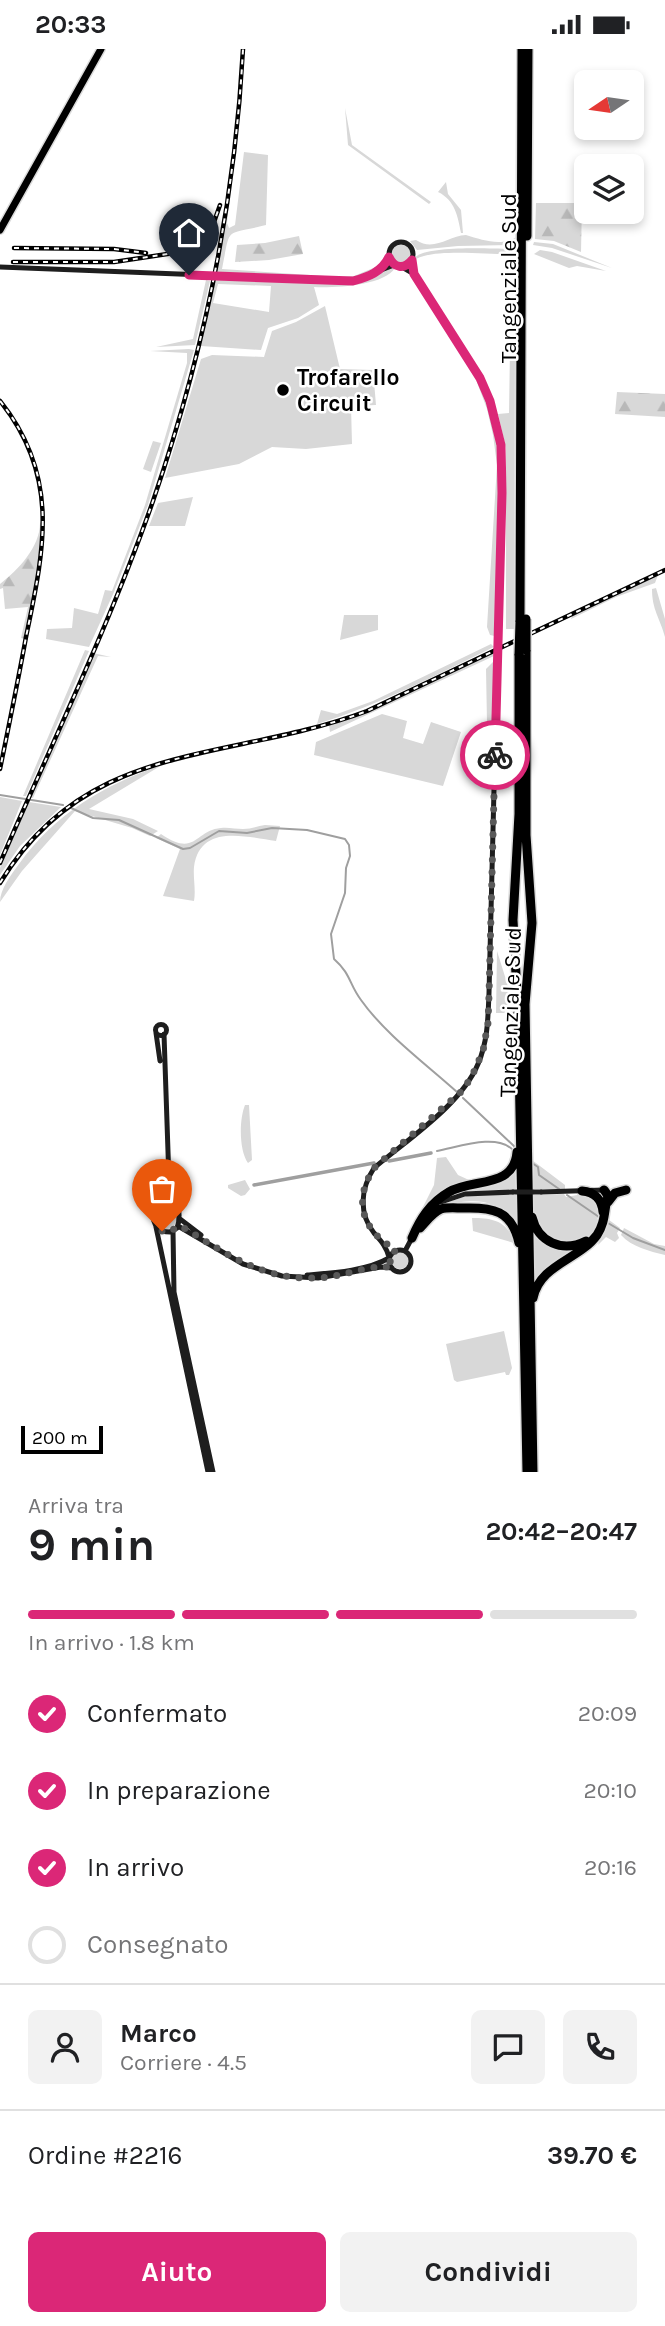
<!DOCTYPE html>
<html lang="it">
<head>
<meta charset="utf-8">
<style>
	body { margin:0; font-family:Karla,sans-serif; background:#f2f2f2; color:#202124; height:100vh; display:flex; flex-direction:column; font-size:26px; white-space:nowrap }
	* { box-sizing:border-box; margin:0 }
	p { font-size:23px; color:#757577 }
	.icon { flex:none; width:38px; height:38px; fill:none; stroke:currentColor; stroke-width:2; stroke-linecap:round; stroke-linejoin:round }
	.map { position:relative; height:1423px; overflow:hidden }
	.panel { display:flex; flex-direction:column; background:#fff; flex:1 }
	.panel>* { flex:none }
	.needle { width:46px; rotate:257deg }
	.tools { position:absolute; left:574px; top:21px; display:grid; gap:14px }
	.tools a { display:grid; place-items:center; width:70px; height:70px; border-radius:10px; background:#fff; box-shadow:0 4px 10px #0003; font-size:35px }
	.scale { position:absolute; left:21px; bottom:18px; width:82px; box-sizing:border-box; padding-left:7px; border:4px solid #000; border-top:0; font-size:19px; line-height:24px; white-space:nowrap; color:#000; -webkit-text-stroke:5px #fff; paint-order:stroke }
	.pin { position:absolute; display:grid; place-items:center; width:60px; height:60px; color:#fff; margin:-72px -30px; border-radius:50% 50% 50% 0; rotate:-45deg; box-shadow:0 0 7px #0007 }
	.pin .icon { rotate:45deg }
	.courier { position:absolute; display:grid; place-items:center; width:70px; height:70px; margin:-35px; border:5px solid #db2777; border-radius:50%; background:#fff; color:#222; box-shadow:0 2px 9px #0007 }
	.headline em { font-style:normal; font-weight:700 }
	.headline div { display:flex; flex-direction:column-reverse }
	.headline { display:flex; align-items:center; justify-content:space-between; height:119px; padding:0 28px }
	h1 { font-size:46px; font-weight:700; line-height:52px }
	.bar { display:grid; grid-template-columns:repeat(4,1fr); gap:10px 7px; align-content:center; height:84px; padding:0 28px }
	.bar i { height:9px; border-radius:5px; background:#e0e0e0 }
	.bar .current { background:#db2777 }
	.bar p { grid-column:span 4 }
	.line { display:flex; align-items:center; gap:18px; padding:0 28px; border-top:2px solid #e0e0e0 }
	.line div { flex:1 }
	.round { display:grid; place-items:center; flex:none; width:74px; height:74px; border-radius:10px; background:#f2f2f2 }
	ol { padding:0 28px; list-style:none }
	li { display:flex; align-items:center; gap:21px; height:77px }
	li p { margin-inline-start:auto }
	li .icon { padding:7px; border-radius:50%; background:#db2777; color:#fff; stroke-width:4 }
	li:last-child { color:#757577 }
	li i { width:38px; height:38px; border:4px solid #e0e0e0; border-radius:50% }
	.action { display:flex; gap:14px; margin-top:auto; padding:14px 28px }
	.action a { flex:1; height:80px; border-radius:10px; background:#db2777; color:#fff; font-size:28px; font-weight:700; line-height:80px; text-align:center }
	.action a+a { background:#f2f2f2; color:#202124 }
	.status { display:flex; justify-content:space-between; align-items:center; height:49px; padding:0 35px; background:#fff; direction:ltr }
	.status svg { height:19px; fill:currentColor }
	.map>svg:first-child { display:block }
	.green { fill:#d8d8d8; fill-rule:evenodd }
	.forest { fill:url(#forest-firs) }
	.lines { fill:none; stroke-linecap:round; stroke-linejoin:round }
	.stream { stroke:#9f9f9f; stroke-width:2 }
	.canal { stroke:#9f9f9f; stroke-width:3.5 }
	.primary-casing { stroke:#dbdbdb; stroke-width:10 }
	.highway-casing { stroke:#dbdbdb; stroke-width:12 }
	.secondary { stroke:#1e1e1e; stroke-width:5 }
	.primary { stroke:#000; stroke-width:7 }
	.highway { stroke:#000; stroke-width:9 }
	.rail-casing { stroke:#000; stroke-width:4.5 }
	.rail { stroke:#fff; stroke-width:2; stroke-dasharray:5; stroke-linecap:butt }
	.highway-bridge-casing { stroke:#dbdbdb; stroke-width:12; stroke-linecap:butt }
	.secondary-bridge { stroke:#1e1e1e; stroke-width:5 }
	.highway-bridge { stroke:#000; stroke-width:9 }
	.done { stroke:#595959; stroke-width:7; stroke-dasharray:0 12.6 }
	.route { stroke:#db2777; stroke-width:9 }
	.poi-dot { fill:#000; stroke:#fff; stroke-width:2.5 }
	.labels { text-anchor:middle; stroke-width:5; stroke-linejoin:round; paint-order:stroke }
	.street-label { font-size:23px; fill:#000; stroke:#fff }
	.poi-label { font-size:23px; font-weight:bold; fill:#000; stroke:#fff; text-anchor:start }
</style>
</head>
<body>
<div class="status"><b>20:33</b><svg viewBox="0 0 49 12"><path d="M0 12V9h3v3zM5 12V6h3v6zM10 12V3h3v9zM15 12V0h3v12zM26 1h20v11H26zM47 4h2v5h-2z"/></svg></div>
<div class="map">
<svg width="665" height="1423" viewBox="0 0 665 1423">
	<defs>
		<pattern id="forest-firs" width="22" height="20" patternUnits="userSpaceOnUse" patternTransform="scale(1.75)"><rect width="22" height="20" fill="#d8d8d8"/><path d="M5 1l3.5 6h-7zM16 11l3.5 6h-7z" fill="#b8b8b8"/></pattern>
	</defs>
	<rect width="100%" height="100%" fill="#fff"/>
	<!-- green -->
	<path class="green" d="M 345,59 L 352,96 L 431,153 L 429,155 L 348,96 Z
		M 244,103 L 268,106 L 266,176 C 224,187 231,175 222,220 L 340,228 L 354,227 L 383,215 L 369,224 L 349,230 L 222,225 L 216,223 L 230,146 L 227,174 L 229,179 L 235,176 Z
		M 446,133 L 448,145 L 461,161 L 463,184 L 461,184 C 458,168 455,151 438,143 Z
		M 466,186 C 482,191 500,197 515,189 L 515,196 L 458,197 L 417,201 L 410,192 L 416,191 C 434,203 448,187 466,186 Z
		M 534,193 L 553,195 L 612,219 L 552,199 L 533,196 Z
		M391 205a10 10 0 1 1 20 0a10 10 0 1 1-20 0Z
		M 515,200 L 514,205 C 490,206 436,199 416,210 L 415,208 C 431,196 493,200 515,200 Z
		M 540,201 L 552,203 L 606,222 L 577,217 L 569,219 L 534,205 Z
		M 391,218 L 395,219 C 384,237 333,239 314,238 L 319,256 L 298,269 L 268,279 L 261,301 L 201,297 L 214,231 L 349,235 L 365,231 ZM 218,235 L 271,237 L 269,263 L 213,254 Z
		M 206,231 L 210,232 L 195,296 L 156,298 L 193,290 Z
		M 325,257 L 340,320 L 373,321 L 376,356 L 351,357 L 352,395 L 306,400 L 272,398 L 239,415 L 165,429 L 201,310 L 212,306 L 264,308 L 272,282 L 296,273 Z
		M 515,293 L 514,580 L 506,580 L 506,399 L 498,365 L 509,364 L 510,297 Z
		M 189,300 L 194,301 L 148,456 L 114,543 L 89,598 L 46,590 L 47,580 L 72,579 L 74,559 L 98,565 L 105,541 L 112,542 L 145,456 L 187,314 L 187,304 L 150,302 Z
		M 472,320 L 490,360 L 497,387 L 499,416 L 495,587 L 490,586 L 487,578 L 497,416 L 493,386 L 487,360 Z
		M 153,392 L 161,394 L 151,423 L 143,420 Z
		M 193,448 L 185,477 L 149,477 L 158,454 Z
		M 658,526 L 655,534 L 616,548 L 571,570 L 572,567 Z
		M 656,539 L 665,570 L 665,588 C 660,569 652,561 652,540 Z
		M 344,566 L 378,566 L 378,581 L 340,591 Z
		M 491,595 L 494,598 C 436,626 379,656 317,675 L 321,661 L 337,665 L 373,652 Z
		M 85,601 L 89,602 L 26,747 L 23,747 Z
		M 93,604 L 111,608 L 98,607 L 33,749 L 30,748 Z
		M 494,604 L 494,607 L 330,683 L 329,676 L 380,658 Z
		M 494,612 L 492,731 L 488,728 L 486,620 Z
		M 382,665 L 407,672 L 403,689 L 423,695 L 431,673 L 461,683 L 443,737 L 314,706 L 316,693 Z
		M 162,716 L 89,760 L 133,770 L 158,782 L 150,787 L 132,779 L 75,762 L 22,822 L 0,853 C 0,840 11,826 19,815 C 55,765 103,736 162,716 Z
		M 0,748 L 22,752 L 0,806 Z
		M 29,753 L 61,758 L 20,797 L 0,826 L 0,819 Z
		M 265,776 L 280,777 L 276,792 C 246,788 200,774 194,818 C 193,829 196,841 194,852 L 163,847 L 180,800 L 156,789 L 161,785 C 196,809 195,781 221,779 C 228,778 236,780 243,780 C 251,780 258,777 265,776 Z
		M 497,902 L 512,950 L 512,964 L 496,964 Z
		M 245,1056 L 249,1056 L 252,1111 L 248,1114 C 239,1101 239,1071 245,1056 Z
		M 446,1108 L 458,1126 L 469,1131 L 448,1139 L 418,1168 L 434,1136 L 437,1109 Z
		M 532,1111 L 565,1136 L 565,1140 L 534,1140 L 534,1119 Z
		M 515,1121 L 516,1140 L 459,1143 L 501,1133 Z
		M 245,1131 L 250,1140 L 245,1146 L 241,1147 L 228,1139 L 228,1136 Z
		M 158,1132 L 168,1134 L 171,1139 L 178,1171 L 171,1181 L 162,1180 C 154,1170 150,1148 154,1135 Z
		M 564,1145 L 566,1148 L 583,1145 L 596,1151 L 601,1165 L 597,1170 L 599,1172 C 595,1186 584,1190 573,1196 L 547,1190 L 533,1166 L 532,1146 Z
		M 470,1146 L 517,1146 L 518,1181 C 494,1146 480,1151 442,1155 Z
		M 472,1169 C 493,1169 508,1172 514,1194 L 473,1182 Z
		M 609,1171 L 620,1179 L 617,1184 L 619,1189 L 615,1193 L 606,1188 L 598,1196 L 604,1176 Z
		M 533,1177 L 536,1183 L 575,1198 L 541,1223 L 534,1236 Z
		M 624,1179 L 654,1195 L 665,1197 L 665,1206 C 649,1202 632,1198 621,1186 Z
		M391 1211a9 9 0 1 1 18 0a9 9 0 1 1-18 0Z
		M 504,1282 L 512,1319 L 509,1326 L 506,1326 L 505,1323 L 457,1333 L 454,1331 L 446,1295 Z"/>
	<!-- forest -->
	<path class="forest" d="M 536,154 L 582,154 L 581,203 L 554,192 L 535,190 Z
		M 299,187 L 303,205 L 269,211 L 235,213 L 237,196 L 265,194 Z
		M 617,343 L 665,345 L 665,368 L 615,365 Z
		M 42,473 L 41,505 L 25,590 L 21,589 L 28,558 L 5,560 L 3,539 L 0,540 L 0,535 C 18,521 40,498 40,474 Z"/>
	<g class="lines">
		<!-- stream -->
		<path class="stream" d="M 0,746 L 63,756
			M 71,759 L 93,769 L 119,771 L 183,800 L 190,799 L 219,782 L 247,784 L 272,779 L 307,781 L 345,790 L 349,796 L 350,807 L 346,819 L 345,844 L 331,885 L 334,910 C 351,925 349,935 361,951 C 385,985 426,1015 457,1043
			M 463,1049 L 516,1099
			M 437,1102 C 459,1098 496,1084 513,1101
			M 532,1114 L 538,1118 L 539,1126 L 559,1140
			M 567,1146 L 599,1168
			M 608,1174 L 633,1189 L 665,1201"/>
		<!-- canal -->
		<path class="canal" d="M 389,1112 L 431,1104
			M 254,1136 L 374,1114"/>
		<defs>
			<path id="primary" d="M 0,181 L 101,0"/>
			<path id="highway" d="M 527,187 L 528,0
				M 520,573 L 522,0
				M 526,601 L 526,786 L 532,874 L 525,955 L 533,1423
				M 519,605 L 519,765 L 513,871 L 518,962 L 527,1423
				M 582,1142 C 595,1143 602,1151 603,1163
				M 608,1153 L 615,1144 L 626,1141
				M 532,1168 C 538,1193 562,1204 586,1192
				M 420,1179 C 426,1173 432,1164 441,1160 C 447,1158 456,1159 463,1159 C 492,1158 512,1161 519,1194
				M 412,1189 C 420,1170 430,1154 449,1143 C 473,1129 514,1140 517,1103
				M 533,1249 C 540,1215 579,1211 597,1186 C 604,1175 604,1167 606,1155 C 608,1148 609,1147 604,1141"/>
		</defs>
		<!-- primary casing -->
		<use href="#primary" class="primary-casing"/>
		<!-- highway casing -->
		<use href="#highway" class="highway-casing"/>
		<!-- secondary -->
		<path class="secondary" d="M389 205a12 12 0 1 1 24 0a12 12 0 1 1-24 0Z
			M 0,218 L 204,226
			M 402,218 L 414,225 L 480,329 L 496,373 L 503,420 L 498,579
			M 222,227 L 353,232 L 394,216
			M155.5 981a5.5 5.5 0 1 1 11 0a5.5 5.5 0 1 1-11 0Z
			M 156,984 L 160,1012
			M 164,985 L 169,1132
			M 164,1130 C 177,1135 182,1166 177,1179 L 170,1183 C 166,1183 162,1183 158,1180 C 151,1172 147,1140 153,1132 Z
			M 541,1143 L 604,1141
			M 441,1153 L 465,1145 L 513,1143
			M 180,1170 L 201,1186
			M 178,1177 L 243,1215 L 282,1227 L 318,1229 L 381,1218 L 392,1219
			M 156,1178 L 208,1423
			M 173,1182 L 174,1243 L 213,1423
			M389 1212a11 11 0 1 1 22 0a11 11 0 1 1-22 0Z
			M 405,1202 L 413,1187
			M 389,1208 C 386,1197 381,1192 374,1184 C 358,1164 361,1139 374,1119 C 408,1090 461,1056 478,1015 C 488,992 488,968 489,944 L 497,618
			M 307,1226 C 332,1224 367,1222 389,1209"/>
		<!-- primary -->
		<use href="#primary" class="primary"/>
		<!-- highway -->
		<use href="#highway" class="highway"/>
		<defs>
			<path id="rail" d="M 14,199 L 114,200 L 146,204
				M 13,213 L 114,213 L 174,204 L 188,199 L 199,192 L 214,173 L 220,156
				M 0,352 C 61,428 44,501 26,588 C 18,632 9,676 0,720
				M 0,814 C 52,694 110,575 153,452 C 203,307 235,153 243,0
				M 0,834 C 88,689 229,714 367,662 L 665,521"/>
		</defs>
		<!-- rail casing -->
		<use href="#rail" class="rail-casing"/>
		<!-- rail -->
		<use href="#rail" class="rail"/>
		<defs>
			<path id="highway-bridge" d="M 526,601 L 526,570
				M 519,605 L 520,573"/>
		</defs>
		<!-- highway-bridge casing -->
		<use href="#highway-bridge" class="highway-bridge-casing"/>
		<!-- secondary-bridge -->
		<path class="secondary-bridge" d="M 204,226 L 222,227
			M 497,618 L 498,579
			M 513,1143 L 541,1143"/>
		<!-- highway-bridge -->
		<use href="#highway-bridge" class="highway-bridge"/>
	</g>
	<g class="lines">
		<!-- done -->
		<path class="done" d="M 162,1182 L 170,1183 L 178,1177 L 184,1179 C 232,1208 268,1235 328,1228 C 346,1226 376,1214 392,1219 L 389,1208 L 396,1201 C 363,1182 352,1153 374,1119 L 462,1042 L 472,1027 L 483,1002 L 488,974 L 489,946 L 495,706"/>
		<!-- route -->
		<path class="route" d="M 189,226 L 353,232 C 368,228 382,223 389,208 C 394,219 404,221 412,211 L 414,225 L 480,329 L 490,352 L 501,396 L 502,444 L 495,706"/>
	</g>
	<!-- markers -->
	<circle class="poi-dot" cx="283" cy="341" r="7"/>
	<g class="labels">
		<!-- street labels -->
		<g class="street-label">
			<text transform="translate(508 229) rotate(-90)" y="8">Tangenziale Sud</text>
			<text transform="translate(510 963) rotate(-88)" y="8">Tangenziale Sud</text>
		</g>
		<!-- poi labels -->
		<g class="poi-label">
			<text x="297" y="336">Trofarello<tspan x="297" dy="26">Circuit</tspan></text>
		</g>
	</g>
</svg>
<div class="tools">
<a><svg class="needle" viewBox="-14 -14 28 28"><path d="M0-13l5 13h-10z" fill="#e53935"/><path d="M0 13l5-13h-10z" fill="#757577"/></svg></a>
<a><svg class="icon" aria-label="layers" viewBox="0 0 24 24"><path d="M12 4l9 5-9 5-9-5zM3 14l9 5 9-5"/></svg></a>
</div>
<div class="scale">200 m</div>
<div class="pin" style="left:162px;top:1182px;background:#ea580c"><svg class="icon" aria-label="bag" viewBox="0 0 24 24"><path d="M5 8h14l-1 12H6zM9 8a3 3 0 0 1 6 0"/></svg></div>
<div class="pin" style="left:189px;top:226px;background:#1f2937"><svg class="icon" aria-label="home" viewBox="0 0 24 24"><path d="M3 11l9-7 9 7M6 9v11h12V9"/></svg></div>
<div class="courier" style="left:495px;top:706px"><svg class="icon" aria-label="bike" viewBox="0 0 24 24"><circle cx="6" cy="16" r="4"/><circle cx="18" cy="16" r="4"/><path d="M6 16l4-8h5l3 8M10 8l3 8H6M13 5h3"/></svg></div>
</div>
<section class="panel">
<div class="headline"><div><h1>9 min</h1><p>Arriva tra</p></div><em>20:42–20:47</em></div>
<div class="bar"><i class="current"></i><i class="current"></i><i class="current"></i><i></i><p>In arrivo · 1.8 km</p></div>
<ol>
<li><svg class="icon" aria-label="check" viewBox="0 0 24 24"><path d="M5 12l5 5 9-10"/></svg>Confermato<p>20:09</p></li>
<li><svg class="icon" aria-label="check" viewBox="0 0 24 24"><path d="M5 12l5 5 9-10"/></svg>In preparazione<p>20:10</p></li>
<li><svg class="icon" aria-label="check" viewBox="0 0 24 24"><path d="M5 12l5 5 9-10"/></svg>In arrivo<p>20:16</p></li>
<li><i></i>Consegnato</li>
</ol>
<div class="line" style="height:126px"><a class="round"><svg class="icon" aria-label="person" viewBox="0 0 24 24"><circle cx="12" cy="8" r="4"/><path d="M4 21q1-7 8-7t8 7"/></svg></a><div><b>Marco</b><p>Corriere · 4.5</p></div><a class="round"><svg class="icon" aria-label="chat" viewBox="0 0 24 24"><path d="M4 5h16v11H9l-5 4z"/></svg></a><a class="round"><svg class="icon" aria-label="phone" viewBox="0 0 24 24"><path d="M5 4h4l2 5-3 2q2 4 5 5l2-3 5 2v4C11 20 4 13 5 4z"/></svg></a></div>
<div class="line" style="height:91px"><div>Ordine #2216</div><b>39.70 €</b></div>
<div class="action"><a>Aiuto</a><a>Condividi</a></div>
</section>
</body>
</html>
